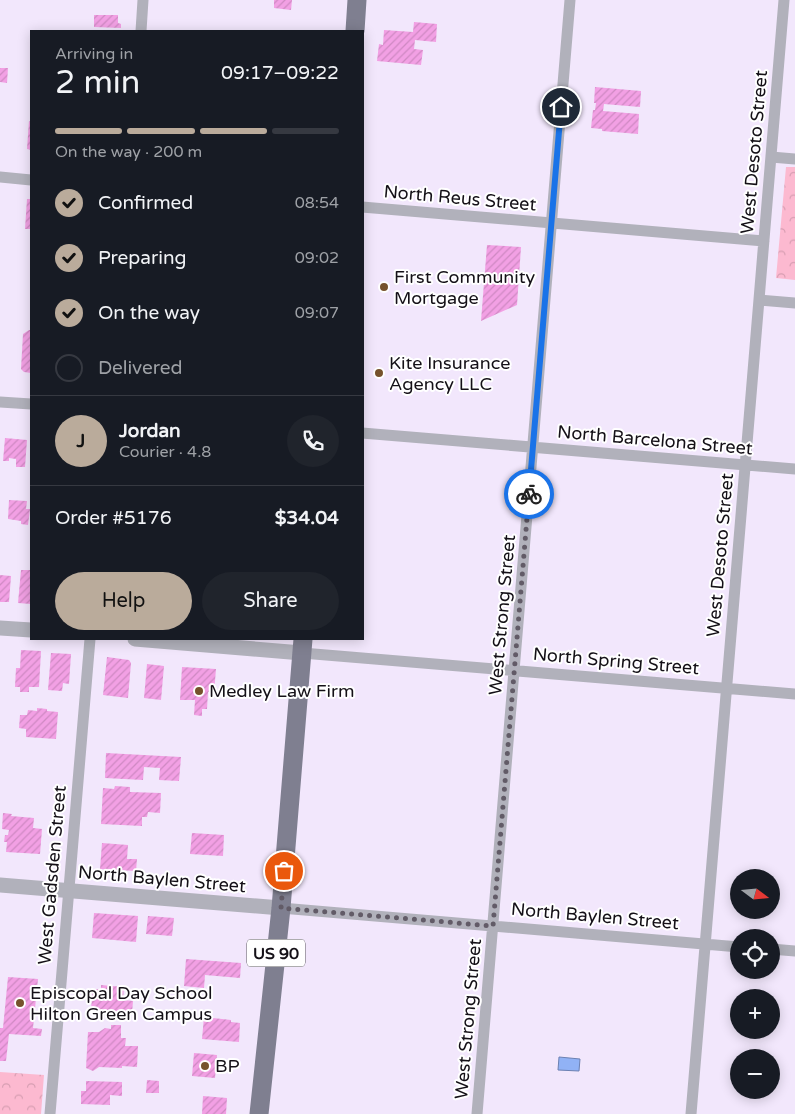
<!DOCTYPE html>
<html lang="en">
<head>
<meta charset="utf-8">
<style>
	body { margin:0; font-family:"Varela Round",sans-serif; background:#20242c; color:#f1f3f6; height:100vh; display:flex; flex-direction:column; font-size:19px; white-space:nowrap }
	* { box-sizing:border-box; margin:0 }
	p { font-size:16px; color:#9ea1a6 }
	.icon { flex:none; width:28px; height:28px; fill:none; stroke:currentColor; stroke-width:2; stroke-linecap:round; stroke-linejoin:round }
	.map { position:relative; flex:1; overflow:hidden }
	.sheet { position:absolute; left:30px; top:30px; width:334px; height:610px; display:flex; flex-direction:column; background:#171b24; border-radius:0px; box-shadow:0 2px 12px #0003 }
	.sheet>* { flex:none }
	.needle { width:32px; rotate:106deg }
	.fabs { position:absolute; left:730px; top:869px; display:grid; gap:10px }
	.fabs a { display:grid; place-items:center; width:50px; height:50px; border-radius:50%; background:#171b24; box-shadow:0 2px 12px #0003; font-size:25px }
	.pin { position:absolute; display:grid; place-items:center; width:42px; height:42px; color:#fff; margin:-21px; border:2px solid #fff; border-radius:50%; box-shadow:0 1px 5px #0007 }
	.courier { position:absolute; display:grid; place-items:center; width:50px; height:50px; margin:-25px; border:4px solid #1a73e8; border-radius:50%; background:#fff; color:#222; box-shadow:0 1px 6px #0007 }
	.head em { font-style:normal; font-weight:600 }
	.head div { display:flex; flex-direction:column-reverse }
	.head { display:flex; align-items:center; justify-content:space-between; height:85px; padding:0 25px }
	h1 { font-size:32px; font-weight:600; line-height:38px }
	.bar { display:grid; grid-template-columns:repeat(4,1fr); gap:8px 5px; align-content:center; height:60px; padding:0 25px }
	.bar i { height:6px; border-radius:4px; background:#363941 }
	.bar .on { background:#baab9b }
	.bar p { grid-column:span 4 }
	.line { display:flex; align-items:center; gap:12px; padding:0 25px; border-top:1px solid #363941 }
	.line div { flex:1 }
	.round { display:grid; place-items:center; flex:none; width:52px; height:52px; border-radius:26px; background:#20242c }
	ol { padding:0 25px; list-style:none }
	li { display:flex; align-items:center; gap:15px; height:55px }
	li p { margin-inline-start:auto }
	li .icon { padding:5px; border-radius:50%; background:#baab9b; color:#111; stroke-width:4 }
	li:last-child { color:#9ea1a6 }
	li i { width:28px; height:28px; border:2px solid #363941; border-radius:50% }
	.primary-button { display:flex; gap:10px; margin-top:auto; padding:10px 25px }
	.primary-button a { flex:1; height:58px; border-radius:30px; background:#baab9b; color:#111; font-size:20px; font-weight:600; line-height:58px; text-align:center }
	.primary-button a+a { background:#20242c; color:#f1f3f6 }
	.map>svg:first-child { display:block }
	.park { fill:url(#park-crowns) }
	.water { fill:#91b2f5; stroke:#6c81b2 }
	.building { fill:url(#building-hatch) }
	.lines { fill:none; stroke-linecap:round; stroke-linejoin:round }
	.minor { stroke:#b1b1bb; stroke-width:11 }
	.tertiary { stroke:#b1b1bb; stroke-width:15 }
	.primary { stroke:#7f7f90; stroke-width:19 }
	.done { stroke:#625b67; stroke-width:5; stroke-dasharray:0 9 }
	.route { stroke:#1a73e8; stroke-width:6 }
	.poi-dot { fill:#76522c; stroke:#fff; stroke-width:2 }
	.labels { text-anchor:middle; stroke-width:4; stroke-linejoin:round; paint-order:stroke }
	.shield { fill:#fff; stroke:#5a585d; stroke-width:1 }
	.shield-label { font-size:16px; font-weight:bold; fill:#141017 }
	.street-label { font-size:18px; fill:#141017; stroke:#fff }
	.poi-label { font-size:18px; fill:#141017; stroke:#fff; text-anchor:start }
</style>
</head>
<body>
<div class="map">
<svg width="795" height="1114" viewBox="0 0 795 1114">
	<defs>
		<pattern id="park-crowns" width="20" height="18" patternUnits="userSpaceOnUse" patternTransform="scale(1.25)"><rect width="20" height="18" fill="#fcb9d0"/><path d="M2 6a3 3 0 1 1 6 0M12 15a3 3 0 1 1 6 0" fill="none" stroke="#d79eb2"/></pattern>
		<pattern id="building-hatch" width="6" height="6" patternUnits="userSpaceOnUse" patternTransform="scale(1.25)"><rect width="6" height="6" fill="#f2a0e4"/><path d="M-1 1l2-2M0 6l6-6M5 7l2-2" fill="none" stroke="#cf89c3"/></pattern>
	</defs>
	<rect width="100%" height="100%" fill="#f2e7fc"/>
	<!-- park -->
	<path class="park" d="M 786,167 L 795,167 L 795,280 L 776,278 Z
		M 0,1072 L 44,1075 L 41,1114 L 0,1114 Z"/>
	<!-- water -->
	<path class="water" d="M 559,1057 L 580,1059 L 579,1071 L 558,1070 Z"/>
	<!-- building -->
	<path class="building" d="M 274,0 L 292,0 L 291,10 L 274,8 Z
		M 94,15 L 118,15 L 118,23 L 121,24 L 121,28 L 94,27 Z
		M 414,22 L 437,24 L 436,42 L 415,40 L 414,49 L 423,50 L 421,65 L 377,61 L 379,44 L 383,45 L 384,30 L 413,32 Z
		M 0,68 L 8,68 L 7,83 L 0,82 Z
		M 595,87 L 641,91 L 640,107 L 604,104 L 603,111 L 639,114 L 638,134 L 602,131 L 602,129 L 591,128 L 593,110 L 595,110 L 596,103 L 594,103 Z
		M 29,121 L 31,122 L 31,150 L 27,149 Z
		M 27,199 L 31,199 L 31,229 L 25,229 Z
		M 487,245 L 521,247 L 517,305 L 481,321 Z
		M 29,330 L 31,330 L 31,373 L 24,372 L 21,369 L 23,334 Z
		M 5,438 L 27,440 L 25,467 L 16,467 L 16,459 L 9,458 L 9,461 L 3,461 Z
		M 9,500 L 27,501 L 26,509 L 30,509 L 28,525 L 21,524 L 21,521 L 8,519 Z
		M 21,570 L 31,570 L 31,604 L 18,603 Z
		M 0,575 L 11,576 L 9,602 L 0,602 Z
		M 21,650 L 41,651 L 39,687 L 29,687 L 29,692 L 20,692 L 20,687 L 15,687 L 16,668 L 20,668 Z
		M 51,653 L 71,654 L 69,684 L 63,683 L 62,691 L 48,690 Z
		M 107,657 L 129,660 L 131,663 L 128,698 L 103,695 Z
		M 147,664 L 164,666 L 161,700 L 144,698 Z
		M 182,667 L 216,669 L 214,693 L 208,692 L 207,709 L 202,709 L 202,716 L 194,715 L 195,700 L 180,700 Z
		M 37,708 L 47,709 L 47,711 L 58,712 L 56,739 L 26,737 L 26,729 L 19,728 L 20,715 L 27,715 L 28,710 L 37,711 Z
		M 106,753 L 181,757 L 179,781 L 159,780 L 160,768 L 144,767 L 143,780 L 105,778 Z
		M 115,786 L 130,787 L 130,792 L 161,793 L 160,813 L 148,812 L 147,817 L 142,817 L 142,826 L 101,824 L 103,788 L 114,789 Z
		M 3,813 L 12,814 L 11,816 L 34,818 L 33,828 L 42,829 L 40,854 L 6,852 L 7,842 L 4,842 L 5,835 L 8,835 L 9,830 L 2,829 Z
		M 192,833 L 224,835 L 223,856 L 190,854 Z
		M 102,843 L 128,845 L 127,859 L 137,859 L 136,871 L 100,869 Z
		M 94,913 L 138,916 L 136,942 L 92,938 Z
		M 148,916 L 174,918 L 172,936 L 146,934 Z
		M 186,959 L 241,963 L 240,978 L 205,975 L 204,988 L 184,986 Z
		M 8,977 L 38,979 L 33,1028 L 42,1029 L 41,1036 L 9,1034 L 6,1061 L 0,1061 L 0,1028 L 3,1028 Z
		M 101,985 L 124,987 L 123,1000 L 133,1001 L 132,1013 L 91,1009 L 93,989 L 101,989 Z
		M 204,1017 L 231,1020 L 231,1022 L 240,1023 L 239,1042 L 202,1039 Z
		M 111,1025 L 121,1025 L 121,1038 L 126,1038 L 125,1046 L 138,1046 L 137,1067 L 122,1066 L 122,1068 L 99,1067 L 93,1071 L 86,1068 L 88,1032 L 99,1032 L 105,1028 L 111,1029 Z
		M 194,1053 L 217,1055 L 215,1078 L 192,1076 Z
		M 147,1080 L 159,1081 L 159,1093 L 146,1093 Z
		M 86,1081 L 122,1082 L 122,1096 L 110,1095 L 110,1105 L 81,1104 L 81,1091 L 86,1091 Z
		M 203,1096 L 227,1098 L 226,1114 L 202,1114 Z"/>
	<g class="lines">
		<!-- minor -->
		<path class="minor" d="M 141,31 L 143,0
			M 771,157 L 795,159
			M 0,177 L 31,180
			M 362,207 L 764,241
			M 759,300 L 795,303
			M 0,402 L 31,404
			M 362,433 L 795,469
			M 302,653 L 795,694
			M 281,908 L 739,947
			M 771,949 L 795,951
			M 50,1114 L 90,639
			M 477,1114 L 570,0
			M 691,1114 L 784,0"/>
		<!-- tertiary -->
		<path class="tertiary" d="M 0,628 L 31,630
			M 135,639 L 302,653
			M 0,885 L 281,908"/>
		<!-- primary -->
		<path class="primary" d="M 355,31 L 357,0
			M 259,1114 L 281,908 L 303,639"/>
	</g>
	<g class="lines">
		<!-- done -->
		<path class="done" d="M 284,871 L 281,908 L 493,926 L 529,494"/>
		<!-- route -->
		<path class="route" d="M 529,494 L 561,107"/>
	</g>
	<!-- markers -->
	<g class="poi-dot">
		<circle cx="384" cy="287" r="5"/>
		<circle cx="379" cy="373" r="5"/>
		<circle cx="199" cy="691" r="5"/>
		<circle cx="20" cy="1003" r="5"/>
		<circle cx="205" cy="1066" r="5"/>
	</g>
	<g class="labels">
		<!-- shield labels -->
		<rect class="shield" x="247" y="939.5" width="58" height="27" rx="4"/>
		<g class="shield-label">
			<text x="276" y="959">US 90</text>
		</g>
		<!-- street labels -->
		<g class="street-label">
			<text transform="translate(754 152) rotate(-85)" y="6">West Desoto Street</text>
			<text transform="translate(460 198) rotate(5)" y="6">North Reus Street</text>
			<text transform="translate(655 440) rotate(5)" y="6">North Barcelona Street</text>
			<text transform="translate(720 555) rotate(-85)" y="6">West Desoto Street</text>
			<text transform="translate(502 615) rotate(-85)" y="6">West Strong Street</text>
			<text transform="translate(616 661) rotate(5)" y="6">North Spring Street</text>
			<text transform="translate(52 875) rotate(-85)" y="6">West Gadsden Street</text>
			<text transform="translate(162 879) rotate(5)" y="6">North Baylen Street</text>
			<text transform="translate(595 916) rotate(5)" y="6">North Baylen Street</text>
			<text transform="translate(468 1019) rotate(-85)" y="6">West Strong Street</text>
		</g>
		<!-- poi labels -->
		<g class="poi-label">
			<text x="394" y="283">First Community<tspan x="394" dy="21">Mortgage</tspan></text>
			<text x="389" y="369">Kite Insurance<tspan x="389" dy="21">Agency LLC</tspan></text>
			<text x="209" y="697">Medley Law Firm</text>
			<text x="30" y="999">Episcopal Day School<tspan x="30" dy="21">Hilton Green Campus</tspan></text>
			<text x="215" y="1072">BP</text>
		</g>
	</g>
</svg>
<div class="fabs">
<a><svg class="needle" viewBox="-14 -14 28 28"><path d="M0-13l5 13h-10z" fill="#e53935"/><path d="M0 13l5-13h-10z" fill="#9ea1a6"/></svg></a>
<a><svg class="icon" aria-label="locate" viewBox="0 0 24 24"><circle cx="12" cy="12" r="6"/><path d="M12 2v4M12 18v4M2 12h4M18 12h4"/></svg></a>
<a>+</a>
<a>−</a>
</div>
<div class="pin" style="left:284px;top:871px;background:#ea580c"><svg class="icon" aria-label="bag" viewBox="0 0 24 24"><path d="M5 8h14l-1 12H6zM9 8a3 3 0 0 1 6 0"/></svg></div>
<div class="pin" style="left:561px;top:107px;background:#1f2937"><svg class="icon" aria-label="home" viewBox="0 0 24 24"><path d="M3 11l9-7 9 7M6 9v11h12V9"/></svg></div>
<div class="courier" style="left:529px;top:494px"><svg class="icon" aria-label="bike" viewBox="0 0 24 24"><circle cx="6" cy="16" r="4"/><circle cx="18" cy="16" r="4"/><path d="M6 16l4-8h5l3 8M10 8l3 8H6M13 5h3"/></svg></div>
<section class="sheet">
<div class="head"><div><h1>2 min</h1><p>Arriving in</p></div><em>09:17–09:22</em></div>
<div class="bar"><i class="on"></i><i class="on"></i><i class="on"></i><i></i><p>On the way · 200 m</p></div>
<ol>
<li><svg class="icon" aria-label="check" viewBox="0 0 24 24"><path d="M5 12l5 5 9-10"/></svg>Confirmed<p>08:54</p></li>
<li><svg class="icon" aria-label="check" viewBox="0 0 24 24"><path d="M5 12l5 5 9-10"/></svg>Preparing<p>09:02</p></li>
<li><svg class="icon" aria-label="check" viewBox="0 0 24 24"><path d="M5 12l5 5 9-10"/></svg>On the way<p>09:07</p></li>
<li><i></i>Delivered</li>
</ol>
<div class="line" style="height:90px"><b class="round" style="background:#baab9b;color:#111">J</b><div><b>Jordan</b><p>Courier · 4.8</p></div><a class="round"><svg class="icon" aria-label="phone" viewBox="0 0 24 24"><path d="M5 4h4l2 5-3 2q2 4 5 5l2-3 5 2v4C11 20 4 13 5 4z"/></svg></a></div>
<div class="line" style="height:65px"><div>Order #5176</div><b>$34.04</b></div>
<div class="primary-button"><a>Help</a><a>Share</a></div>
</section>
</div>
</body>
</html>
